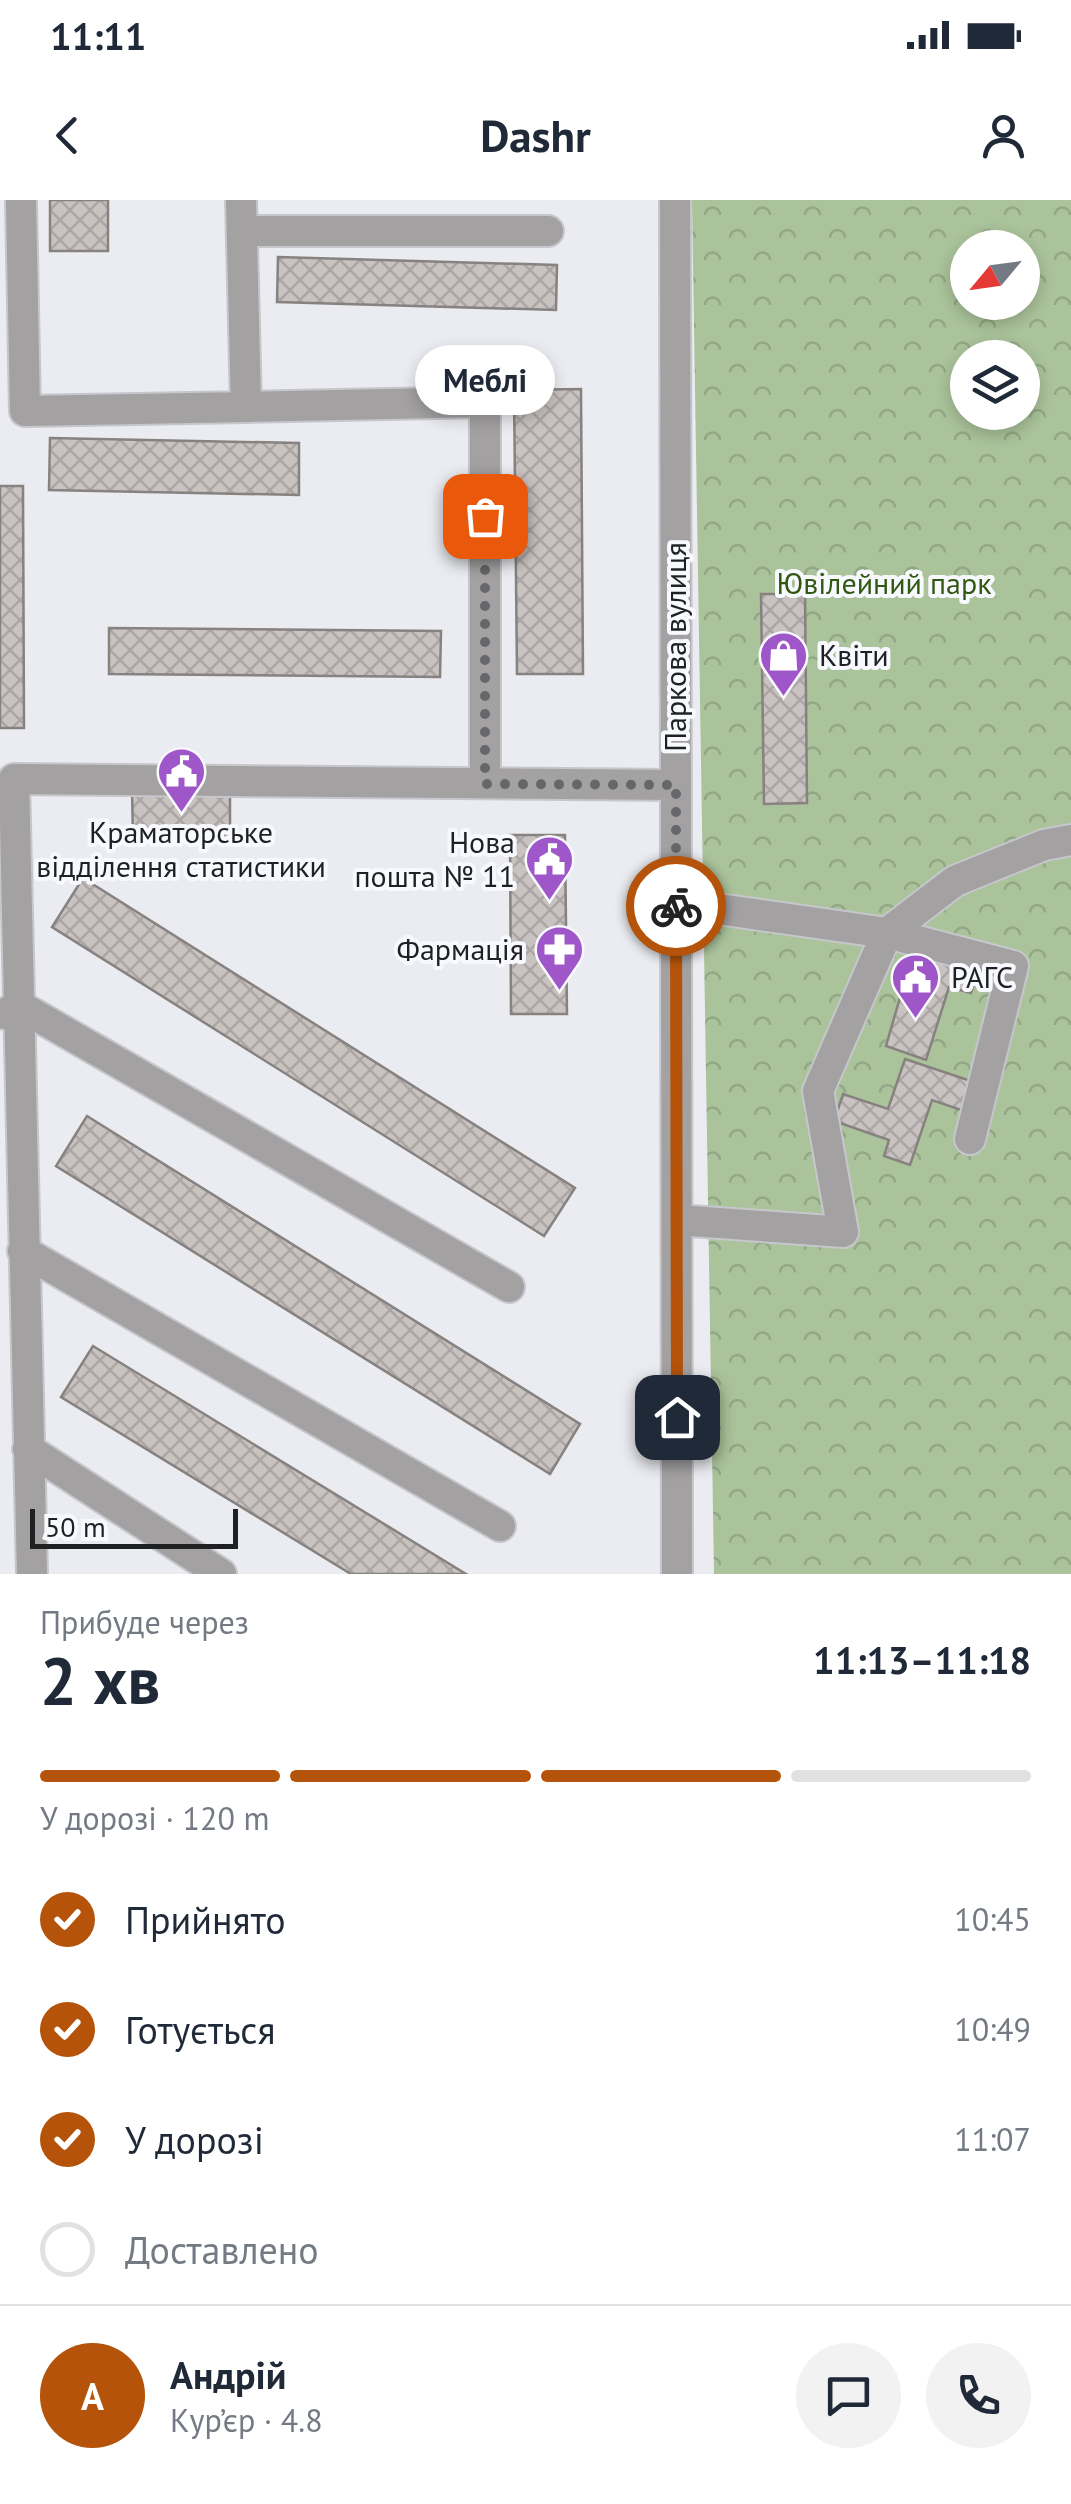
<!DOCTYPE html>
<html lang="uk">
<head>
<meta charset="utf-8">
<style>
	body { margin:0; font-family:"PT Sans",sans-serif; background:#f2f2f3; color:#1f2937; height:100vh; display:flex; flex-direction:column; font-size:38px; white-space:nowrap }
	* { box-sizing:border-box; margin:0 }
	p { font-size:32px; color:#747a83 }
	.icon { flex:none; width:55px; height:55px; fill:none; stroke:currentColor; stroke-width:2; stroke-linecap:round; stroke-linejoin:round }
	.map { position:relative; height:1374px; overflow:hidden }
	.sheet { display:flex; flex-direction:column; background:#fff; flex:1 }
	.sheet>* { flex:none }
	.needle { width:65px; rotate:241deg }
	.tools { position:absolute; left:950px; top:30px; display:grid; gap:20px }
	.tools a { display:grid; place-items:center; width:90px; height:90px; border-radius:50%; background:#fff; box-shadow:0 5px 15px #0003; font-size:50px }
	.scale { position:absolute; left:30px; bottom:25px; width:208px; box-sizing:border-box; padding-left:10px; border:5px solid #1f2022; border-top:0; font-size:28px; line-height:35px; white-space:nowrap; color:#1f2022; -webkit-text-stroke:8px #f8f9fe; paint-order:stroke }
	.pin { position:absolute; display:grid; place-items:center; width:85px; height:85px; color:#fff; margin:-42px; border-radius:20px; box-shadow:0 5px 15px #0006 }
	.courier { position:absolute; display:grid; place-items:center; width:100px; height:100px; margin:-50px; border:8px solid #b45309; border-radius:50%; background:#fff; color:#222; box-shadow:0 2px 12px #0007 }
	.bubble { position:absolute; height:70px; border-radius:35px; background:#fff; box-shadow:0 5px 15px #0003; font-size:32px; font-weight:600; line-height:70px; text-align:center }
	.headline em { font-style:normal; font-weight:600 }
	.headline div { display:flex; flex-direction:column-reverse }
	.headline { display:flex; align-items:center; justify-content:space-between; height:170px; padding:0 40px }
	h1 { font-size:65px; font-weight:600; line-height:75px }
	.bar { display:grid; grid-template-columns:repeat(4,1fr); gap:15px 10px; align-content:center; height:120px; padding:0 40px }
	.bar i { height:12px; border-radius:8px; background:#e0e1e3 }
	.bar .selected { background:#b45309 }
	.bar p { grid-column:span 4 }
	.line { display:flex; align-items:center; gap:25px; padding:0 40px; border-top:2px solid #e0e1e3 }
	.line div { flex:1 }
	.round { display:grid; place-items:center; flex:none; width:105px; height:105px; border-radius:52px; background:#f2f2f3 }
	ol { padding:0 40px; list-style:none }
	li { display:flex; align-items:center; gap:30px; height:110px }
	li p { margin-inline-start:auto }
	li .icon { padding:10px; border-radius:50%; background:#b45309; color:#fff; stroke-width:4 }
	li:last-child { color:#747a83 }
	li i { width:55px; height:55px; border:5px solid #e0e1e3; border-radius:50% }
	.status { display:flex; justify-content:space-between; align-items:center; height:70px; padding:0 50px; background:#fff; direction:ltr }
	.status svg { height:28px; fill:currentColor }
	header { display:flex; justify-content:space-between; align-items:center; height:130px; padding:0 40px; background:#fff; font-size:45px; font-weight:600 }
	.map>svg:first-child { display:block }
	.forest { fill:url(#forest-crowns); fill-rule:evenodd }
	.building { fill:url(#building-cross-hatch); stroke:#878280; stroke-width:2.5 }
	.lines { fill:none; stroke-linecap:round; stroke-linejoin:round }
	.minor-casing { stroke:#c5c7cc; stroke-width:34 }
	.minor { stroke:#a3a1a1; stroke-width:30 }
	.done { stroke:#66676a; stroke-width:10; stroke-dasharray:0 18 }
	.route { stroke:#b45309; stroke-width:12 }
	.labels { text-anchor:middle; stroke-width:8; stroke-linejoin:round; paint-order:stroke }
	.park-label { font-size:30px; fill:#315811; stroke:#f8f9fe }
	.street-label { font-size:30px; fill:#1f2022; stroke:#f8f9fe }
	.poi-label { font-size:30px; fill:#1f2022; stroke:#f8f9fe; text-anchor:start }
</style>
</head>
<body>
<div class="status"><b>11:11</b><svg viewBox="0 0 49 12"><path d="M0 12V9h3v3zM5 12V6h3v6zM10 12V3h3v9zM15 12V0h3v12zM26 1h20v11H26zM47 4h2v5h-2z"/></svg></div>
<header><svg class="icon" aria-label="back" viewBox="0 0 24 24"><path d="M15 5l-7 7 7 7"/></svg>Dashr<svg class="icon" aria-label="person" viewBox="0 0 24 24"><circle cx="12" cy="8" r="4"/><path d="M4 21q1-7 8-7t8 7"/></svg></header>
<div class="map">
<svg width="1071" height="1374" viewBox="0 0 1071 1374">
	<defs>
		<pattern id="forest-crowns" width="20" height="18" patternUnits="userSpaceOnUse" patternTransform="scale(2.5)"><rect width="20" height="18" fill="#aac39b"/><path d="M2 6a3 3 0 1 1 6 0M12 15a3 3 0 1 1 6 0" fill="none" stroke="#92a785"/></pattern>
		<pattern id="building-cross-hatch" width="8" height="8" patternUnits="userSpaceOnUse" patternTransform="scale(2.5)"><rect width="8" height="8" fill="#c8c2c0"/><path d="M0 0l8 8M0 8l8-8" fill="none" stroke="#aba6a5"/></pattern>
	</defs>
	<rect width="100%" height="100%" fill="#eaecf1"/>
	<!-- forest -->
	<path class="forest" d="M 692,0 L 1071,0 L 1071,1374 L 714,1374 ZM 968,48 L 1022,48 L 1022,102 L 968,102 ZM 968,158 L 1022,158 L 1022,212 L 968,212 Z"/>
	<!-- building -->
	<path class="building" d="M 50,0 L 108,0 L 108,51 L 50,51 Z
		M 278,57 L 557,65 L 556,110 L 277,102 Z
		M 581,189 L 583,474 L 517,474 L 514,190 Z
		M 50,238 L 299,243 L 299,295 L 49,290 Z
		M 0,286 L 23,286 L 24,528 L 0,528 Z
		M 761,394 L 805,394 L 807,603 L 764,604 Z
		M 109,428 L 441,431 L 440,477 L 109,474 Z
		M 230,588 L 230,639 L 133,639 L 132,589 Z
		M 510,635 L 565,635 L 567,814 L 511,814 Z
		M 83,678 L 575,988 L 544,1036 L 52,727 Z
		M 914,749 L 979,769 L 971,793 L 949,787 L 926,860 L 886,846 Z
		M 905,859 L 971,881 L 961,910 L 932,900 L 910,965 L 884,956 L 889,940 L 834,921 L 843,894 L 888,909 Z
		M 87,916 L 580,1224 L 550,1274 L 56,966 Z
		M 93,1146 L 466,1374 L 351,1374 L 61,1197 Z"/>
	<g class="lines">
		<defs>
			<path id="minor" d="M 21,0 L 25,211 L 246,207
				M 241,0 L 246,207 L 485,202 L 485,583
				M 675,0 L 677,1374
				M 242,31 L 548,31
				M 676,703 L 887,733 L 955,681 L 1044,645 L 1071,640
				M 5,814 L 18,805 L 509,1087
				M 677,1020 L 843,1032 L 818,891 L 887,733 L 1013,766 L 970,939
				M 23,1051 L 500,1326
				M 28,1249 L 221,1374
				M 32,1374 L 14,579 L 676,585"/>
		</defs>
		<!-- minor casing -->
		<use href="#minor" class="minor-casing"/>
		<!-- minor -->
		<use href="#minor" class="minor"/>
	</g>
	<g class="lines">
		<!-- done -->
		<path class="done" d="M 485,316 L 485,584 L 676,585 L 676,706"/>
		<!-- route -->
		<path class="route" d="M 676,706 L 677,1217"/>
	</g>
	<!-- icons -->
	<defs>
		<symbol id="shop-pin" viewBox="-11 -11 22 30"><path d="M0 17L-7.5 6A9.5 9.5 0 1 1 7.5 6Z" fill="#9f56c9" stroke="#f8f9fe"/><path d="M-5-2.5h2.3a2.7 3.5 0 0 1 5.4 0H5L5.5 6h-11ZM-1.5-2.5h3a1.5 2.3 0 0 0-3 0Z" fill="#fff"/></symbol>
		<symbol id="civic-pin" viewBox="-11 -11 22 30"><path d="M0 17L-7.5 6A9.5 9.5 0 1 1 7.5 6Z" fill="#9f56c9" stroke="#f8f9fe"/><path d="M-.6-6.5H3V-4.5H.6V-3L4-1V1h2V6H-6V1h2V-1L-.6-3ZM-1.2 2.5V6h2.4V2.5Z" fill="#fff"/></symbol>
		<symbol id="pharmacy-pin" viewBox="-11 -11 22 30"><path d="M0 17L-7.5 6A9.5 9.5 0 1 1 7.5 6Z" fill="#9f56c9" stroke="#f8f9fe"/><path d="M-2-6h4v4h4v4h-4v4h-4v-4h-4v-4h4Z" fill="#fff"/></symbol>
	</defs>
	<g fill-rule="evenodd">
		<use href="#shop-pin" x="756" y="428" width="55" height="75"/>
		<use href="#civic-pin" x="154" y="544" width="55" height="75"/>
		<use href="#civic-pin" x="522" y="632" width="55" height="75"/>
		<use href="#pharmacy-pin" x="532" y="722" width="55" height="75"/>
		<use href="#civic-pin" x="888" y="750" width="55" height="75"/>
	</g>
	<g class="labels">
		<!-- park labels -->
		<g class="park-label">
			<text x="884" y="394">Ювілейний парк</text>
		</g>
		<!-- street labels -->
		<g class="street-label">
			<text transform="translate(676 447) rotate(-90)" y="10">Паркова вулиця</text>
		</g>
		<!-- poi labels -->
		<g class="poi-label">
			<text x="819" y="466">Квіти</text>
			<text x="181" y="643" text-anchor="middle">Краматорське<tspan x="181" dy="34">відділення статистики</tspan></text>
			<text x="515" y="653" text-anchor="end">Нова<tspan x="515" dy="34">пошта № 11</tspan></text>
			<text x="524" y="760" text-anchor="end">Фармація</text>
			<text x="951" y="788">РАГС</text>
		</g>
	</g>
</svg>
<div class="tools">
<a><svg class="needle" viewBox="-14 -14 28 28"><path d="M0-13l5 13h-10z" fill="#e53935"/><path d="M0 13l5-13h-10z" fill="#747a83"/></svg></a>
<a><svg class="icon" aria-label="layers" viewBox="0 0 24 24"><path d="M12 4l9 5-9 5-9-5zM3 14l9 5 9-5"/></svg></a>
</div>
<div class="scale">50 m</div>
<div class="pin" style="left:485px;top:316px;background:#ea580c"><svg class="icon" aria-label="bag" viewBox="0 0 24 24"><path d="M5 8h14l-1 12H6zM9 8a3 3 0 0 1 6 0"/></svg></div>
<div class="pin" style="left:677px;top:1217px;background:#1f2937"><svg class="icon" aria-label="home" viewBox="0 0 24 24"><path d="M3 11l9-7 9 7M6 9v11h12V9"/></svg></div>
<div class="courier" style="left:676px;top:706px"><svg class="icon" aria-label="bike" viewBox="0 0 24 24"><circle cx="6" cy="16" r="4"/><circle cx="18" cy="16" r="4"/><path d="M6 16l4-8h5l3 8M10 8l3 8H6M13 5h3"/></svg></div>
<div class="bubble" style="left:415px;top:145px;width:140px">Меблі</div>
</div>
<section class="sheet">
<div class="headline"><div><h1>2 хв</h1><p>Прибуде через</p></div><em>11:13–11:18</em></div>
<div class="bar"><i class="selected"></i><i class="selected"></i><i class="selected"></i><i></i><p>У дорозі · 120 m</p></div>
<ol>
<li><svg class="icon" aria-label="check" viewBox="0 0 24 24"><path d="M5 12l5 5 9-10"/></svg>Прийнято<p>10:45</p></li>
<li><svg class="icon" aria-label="check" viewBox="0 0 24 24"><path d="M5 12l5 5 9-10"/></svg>Готується<p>10:49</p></li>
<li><svg class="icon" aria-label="check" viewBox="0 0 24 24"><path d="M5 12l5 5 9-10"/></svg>У дорозі<p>11:07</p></li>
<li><i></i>Доставлено</li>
</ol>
<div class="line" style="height:180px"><b class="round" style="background:#b45309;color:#fff">А</b><div><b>Андрій</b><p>Кур’єр · 4.8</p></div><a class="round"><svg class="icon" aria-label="chat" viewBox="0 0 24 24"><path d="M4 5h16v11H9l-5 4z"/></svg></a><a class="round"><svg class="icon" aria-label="phone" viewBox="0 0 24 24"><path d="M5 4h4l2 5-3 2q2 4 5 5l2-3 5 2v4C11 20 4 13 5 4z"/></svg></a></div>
</section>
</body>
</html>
